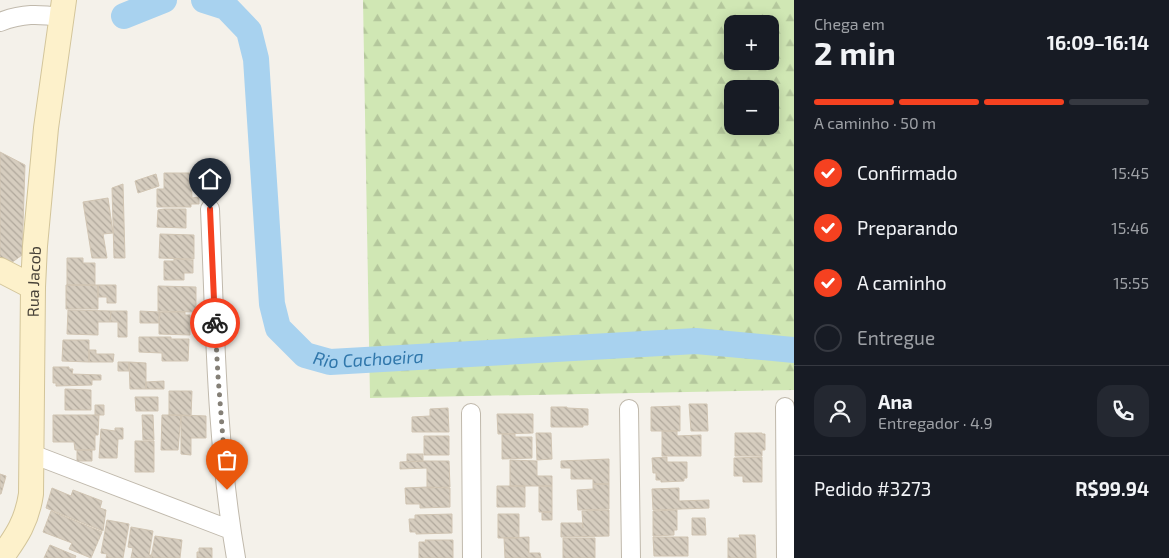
<!DOCTYPE html>
<html lang="pt">
<head>
<meta charset="utf-8">
<style>
	body { margin:0; font-family:"Exo 2",sans-serif; background:#242831; color:#f1f3f6; height:100vh; display:flex; flex-direction:column; font-size:19px; white-space:nowrap }
	* { box-sizing:border-box; margin:0 }
	p { font-size:16px; color:#9ea1a6 }
	.icon { flex:none; width:28px; height:28px; fill:none; stroke:currentColor; stroke-width:2; stroke-linecap:round; stroke-linejoin:round }
	.map { position:relative; flex:1; overflow:hidden }
	.details { display:flex; flex-direction:column; background:#171b24; width:375px }
	.details>* { flex:none }
	.buttons { position:absolute; left:724px; top:15px; display:grid; gap:10px }
	.buttons a { display:grid; place-items:center; width:55px; height:55px; border-radius:10px; background:#171b24; box-shadow:0 2px 12px #0003; font-size:25px }
	.pin { position:absolute; display:grid; place-items:center; width:42px; height:42px; color:#fff; margin:-51px -21px; border-radius:50% 50% 50% 0; rotate:-45deg; box-shadow:0 0 5px #0007 }
	.pin .icon { rotate:45deg }
	.courier { position:absolute; display:grid; place-items:center; width:50px; height:50px; margin:-25px; border:4px solid #f54120; border-radius:50%; background:#fff; color:#222; box-shadow:0 1px 6px #0007 }
	.overview em { font-style:normal; font-weight:700 }
	.overview div { display:flex; flex-direction:column-reverse }
	.overview { display:flex; align-items:center; justify-content:space-between; height:85px; padding:0 20px }
	h1 { font-size:32px; font-weight:700; line-height:38px }
	.bar { display:grid; grid-template-columns:repeat(4,1fr); gap:8px 5px; align-content:center; height:60px; padding:0 20px }
	.bar i { height:6px; border-radius:4px; background:#363941 }
	.bar .selected { background:#f54120 }
	.bar p { grid-column:span 4 }
	.line { display:flex; align-items:center; gap:12px; padding:0 20px; border-top:1px solid #363941 }
	.line div { flex:1 }
	.round { display:grid; place-items:center; flex:none; width:52px; height:52px; border-radius:15px; background:#242831 }
	ol { padding:0 20px; list-style:none }
	li { display:flex; align-items:center; gap:15px; height:55px }
	li p { margin-inline-start:auto }
	li .icon { padding:5px; border-radius:50%; background:#f54120; color:#fff; stroke-width:4 }
	li:last-child { color:#9ea1a6 }
	li i { width:28px; height:28px; border:2px solid #363941; border-radius:50% }
	main { display:flex; flex:1; min-height:0 }
	.map>svg:first-child { display:block }
	.forest { fill:url(#forest-firs); fill-rule:evenodd }
	.lines { fill:none; stroke-linecap:round; stroke-linejoin:round }
	.river { stroke:#a8d2ef; stroke-width:26 }
	.building { fill:url(#building-back-hatch); stroke:#d1c5b3 }
	.street-casing { stroke:#c0b9ac; stroke-width:20 }
	.secondary-casing { stroke:#d3c59a; stroke-width:26 }
	.street { stroke:#fff; stroke-width:18 }
	.secondary { stroke:#fdf1cb; stroke-width:24 }
	.done { stroke:#847f76; stroke-width:5; stroke-dasharray:0 9 }
	.route { stroke:#f54120; stroke-width:6 }
	.labels { text-anchor:middle; stroke-width:5; stroke-linejoin:round; paint-order:stroke }
	.street-label { font-size:16px; fill:#484238; stroke:#fff }
	.water-label { font-size:18px; font-style:italic; fill:#3077ab; stroke:#fff }
</style>
</head>
<body>
<main>
<div class="map">
<svg width="794" height="558" viewBox="0 0 794 558">
	<defs>
		<pattern id="forest-firs" width="22" height="20" patternUnits="userSpaceOnUse" patternTransform="scale(1.25)"><rect width="22" height="20" fill="#d0e7b4"/><path d="M5 1l3.5 6h-7zM16 11l3.5 6h-7z" fill="#b4c79c"/></pattern>
		<pattern id="building-back-hatch" width="6" height="6" patternUnits="userSpaceOnUse" patternTransform="scale(1.25)"><rect width="6" height="6" fill="#d6cdbf"/><path d="M-1 5l2 2M0 0l6 6M5-1l2 2" fill="none" stroke="#b0a89c"/></pattern>
	</defs>
	<rect width="100%" height="100%" fill="#f4f1ea"/>
	<!-- forest -->
	<path class="forest" d="M 363,0 L 794,0 L 794,390 L 370,398 ZM 732,24 L 770,24 L 770,61 L 732,61 ZM 732,89 L 770,89 L 770,126 L 732,126 Z"/>
	<g class="lines">
		<!-- river -->
		<g class="river">
			<path id="s1" d="M 204,0 L 226,7 L 249,31 L 256,59 L 272,304 L 278,328 L 305,355 L 330,362 L 696,341 L 794,350"/>
			<path d="M 124,16 L 164,0"/>
		</g>
	</g>
	<!-- building -->
	<path class="building" d="M 0,152 L 25,165 L 22,255 L 11,263 L 0,257 Z
		M 164,173 L 191,173 L 192,198 L 199,197 L 199,204 L 191,204 L 191,207 L 157,207 L 157,189 L 164,189 Z
		M 156,174 L 159,186 L 138,193 L 135,181 Z
		M 123,184 L 125,258 L 114,258 L 112,188 Z
		M 108,198 L 113,233 L 103,234 L 107,258 L 92,258 L 83,202 Z
		M 164,209 L 186,209 L 186,228 L 157,227 L 158,210 Z
		M 160,234 L 194,235 L 194,259 L 159,258 Z
		M 67,258 L 83,258 L 83,263 L 95,263 L 95,285 L 67,285 Z
		M 174,259 L 193,260 L 193,273 L 184,273 L 184,280 L 164,280 L 164,261 L 174,261 Z
		M 66,285 L 98,285 L 98,309 L 66,309 Z
		M 98,285 L 116,285 L 116,303 L 107,303 L 107,297 L 98,297 Z
		M 158,286 L 196,287 L 196,312 L 158,311 Z
		M 68,310 L 111,311 L 110,322 L 98,322 L 98,335 L 67,334 Z
		M 111,311 L 127,311 L 127,337 L 118,337 L 118,322 L 110,322 Z
		M 140,311 L 160,312 L 159,323 L 140,323 Z
		M 159,312 L 185,312 L 185,315 L 190,315 L 190,335 L 159,334 Z
		M 139,337 L 171,337 L 171,339 L 189,339 L 188,361 L 162,361 L 162,353 L 139,352 Z
		M 63,340 L 89,340 L 89,362 L 62,361 Z
		M 89,350 L 96,350 L 96,354 L 114,354 L 113,362 L 89,362 Z
		M 118,362 L 129,362 L 129,371 L 118,371 Z
		M 129,362 L 146,363 L 146,389 L 130,389 Z
		M 53,367 L 69,367 L 69,369 L 73,369 L 72,374 L 101,375 L 101,380 L 92,380 L 92,385 L 56,386 L 56,383 L 53,383 Z
		M 164,381 L 164,389 L 146,389 L 146,382 Z
		M 65,389 L 91,390 L 91,410 L 65,410 Z
		M 169,391 L 192,391 L 191,416 L 169,415 Z
		M 135,397 L 158,397 L 158,411 L 136,411 Z
		M 689,404 L 707,404 L 708,431 L 691,431 Z
		M 95,405 L 104,405 L 104,415 L 95,415 Z
		M 680,406 L 680,431 L 651,431 L 651,407 Z
		M 551,407 L 567,407 L 567,408 L 588,409 L 588,425 L 583,425 L 583,427 L 551,427 Z
		M 448,408 L 449,432 L 412,432 L 412,417 L 430,416 L 430,409 Z
		M 497,414 L 533,414 L 533,433 L 498,434 Z
		M 53,415 L 99,415 L 98,435 L 95,435 L 95,450 L 75,450 L 74,442 L 53,442 Z
		M 142,415 L 153,415 L 154,440 L 143,440 Z
		M 162,415 L 181,415 L 178,450 L 161,450 Z
		M 181,415 L 206,416 L 206,438 L 191,438 L 191,455 L 181,454 Z
		M 115,428 L 123,428 L 123,439 L 118,439 L 117,458 L 99,458 L 101,429 L 115,431 Z
		M 662,431 L 677,431 L 677,436 L 701,435 L 701,456 L 662,456 Z
		M 536,433 L 551,433 L 552,459 L 537,460 Z
		M 735,433 L 762,433 L 762,434 L 765,434 L 765,450 L 762,450 L 762,456 L 735,456 Z
		M 502,434 L 515,434 L 515,437 L 532,437 L 532,458 L 502,459 Z
		M 424,436 L 449,436 L 449,455 L 424,455 Z
		M 135,441 L 154,441 L 154,472 L 135,472 Z
		M 77,450 L 92,450 L 92,461 L 77,461 Z
		M 407,454 L 423,454 L 423,461 L 407,462 Z
		M 667,457 L 667,462 L 687,462 L 687,478 L 684,478 L 684,481 L 661,482 L 661,480 L 656,480 L 656,473 L 653,473 L 652,458 Z
		M 762,457 L 762,482 L 743,482 L 743,476 L 734,476 L 734,458 Z
		M 609,459 L 609,484 L 593,484 L 593,479 L 571,479 L 571,468 L 561,468 L 561,461 Z
		M 510,460 L 537,461 L 537,476 L 552,476 L 552,486 L 510,486 Z
		M 423,461 L 449,461 L 450,487 L 427,488 L 427,468 L 400,469 L 400,462 Z
		M 0,474 L 6,476 L 1,494 L 0,494 Z
		M 593,484 L 609,484 L 609,509 L 578,510 L 577,490 L 593,489 Z
		M 497,486 L 525,486 L 525,507 L 497,507 Z
		M 539,486 L 552,486 L 552,512 L 539,512 Z
		M 428,487 L 450,488 L 450,507 L 420,508 L 420,504 L 406,504 L 405,488 Z
		M 52,488 L 71,496 L 73,490 L 102,501 L 100,508 L 106,510 L 103,531 L 46,508 Z
		M 679,488 L 679,501 L 709,500 L 709,508 L 653,510 L 652,489 Z
		M 609,510 L 609,536 L 561,537 L 561,523 L 582,523 L 583,528 L 582,511 Z
		M 677,510 L 677,530 L 674,530 L 674,535 L 653,536 L 653,511 Z
		M 51,511 L 102,532 L 91,558 L 69,549 L 72,543 L 43,532 Z
		M 542,512 L 552,512 L 552,520 L 542,520 Z
		M 452,514 L 452,533 L 416,534 L 416,532 L 410,532 L 409,519 L 415,519 L 415,515 Z
		M 498,514 L 519,514 L 519,538 L 498,538 Z
		M 692,518 L 705,518 L 706,535 L 692,535 Z
		M 107,520 L 129,524 L 123,558 L 106,558 L 107,554 L 101,553 Z
		M 131,527 L 153,531 L 149,555 L 151,555 L 151,558 L 131,558 L 133,548 L 128,547 Z
		M 739,535 L 755,535 L 756,558 L 728,558 L 728,538 L 740,538 Z
		M 155,536 L 182,540 L 180,558 L 151,558 Z
		M 529,537 L 529,553 L 540,553 L 541,558 L 505,558 L 504,538 Z
		M 653,537 L 688,537 L 688,556 L 654,556 Z
		M 563,538 L 595,538 L 595,558 L 563,558 Z
		M 425,540 L 453,540 L 453,558 L 419,558 L 419,542 L 426,542 Z
		M 50,545 L 76,556 L 75,558 L 44,558 Z
		M 199,548 L 212,548 L 212,558 L 197,558 L 197,552 L 199,552 Z"/>
	<g class="lines">
		<defs>
			<path id="street" d="M 0,22 C 23,13 38,14 62,17
				M 210,209 C 215,325 216,443 236,558
				M 785,407 L 786,558
				M 629,409 L 631,558
				M 471,413 L 472,558
				M 32,454 L 231,530"/>
			<g id="secondary">
				<path d="M 0,270 L 33,287"/>
				<path id="s2" d="M 1,558 C 17,536 27,521 31,494 L 33,287 L 35,246 L 46,128 L 64,0"/>
			</g>
		</defs>
		<!-- street casing -->
		<use href="#street" class="street-casing"/>
		<!-- secondary casing -->
		<use href="#secondary" class="secondary-casing"/>
		<!-- street -->
		<use href="#street" class="street"/>
		<!-- secondary -->
		<use href="#secondary" class="secondary"/>
	</g>
	<g class="lines">
		<!-- done -->
		<path class="done" d="M 215,323 L 218,376 L 227,490"/>
		<!-- route -->
		<path class="route" d="M 210,209 L 215,323"/>
	</g>
	<g class="labels">
		<!-- street labels -->
		<g class="street-label">
			<text dy="6" stroke="none"><textPath href="#s2" startOffset="284">Rua Jacob</textPath></text>
		</g>
		<!-- water labels -->
		<g class="water-label">
			<text dy="6" stroke="none"><textPath href="#s1" startOffset="458">Rio Cachoeira</textPath></text>
		</g>
	</g>
</svg>
<div class="buttons">
<a>+</a>
<a>−</a>
</div>
<div class="pin" style="left:227px;top:490px;background:#ea580c"><svg class="icon" aria-label="bag" viewBox="0 0 24 24"><path d="M5 8h14l-1 12H6zM9 8a3 3 0 0 1 6 0"/></svg></div>
<div class="pin" style="left:210px;top:209px;background:#1f2937"><svg class="icon" aria-label="home" viewBox="0 0 24 24"><path d="M3 11l9-7 9 7M6 9v11h12V9"/></svg></div>
<div class="courier" style="left:215px;top:323px"><svg class="icon" aria-label="bike" viewBox="0 0 24 24"><circle cx="6" cy="16" r="4"/><circle cx="18" cy="16" r="4"/><path d="M6 16l4-8h5l3 8M10 8l3 8H6M13 5h3"/></svg></div>
</div>
<section class="details">
<div class="overview"><div><h1>2 min</h1><p>Chega em</p></div><em>16:09–16:14</em></div>
<div class="bar"><i class="selected"></i><i class="selected"></i><i class="selected"></i><i></i><p>A caminho · 50 m</p></div>
<ol>
<li><svg class="icon" aria-label="check" viewBox="0 0 24 24"><path d="M5 12l5 5 9-10"/></svg>Confirmado<p>15:45</p></li>
<li><svg class="icon" aria-label="check" viewBox="0 0 24 24"><path d="M5 12l5 5 9-10"/></svg>Preparando<p>15:46</p></li>
<li><svg class="icon" aria-label="check" viewBox="0 0 24 24"><path d="M5 12l5 5 9-10"/></svg>A caminho<p>15:55</p></li>
<li><i></i>Entregue</li>
</ol>
<div class="line" style="height:90px"><a class="round"><svg class="icon" aria-label="person" viewBox="0 0 24 24"><circle cx="12" cy="8" r="4"/><path d="M4 21q1-7 8-7t8 7"/></svg></a><div><b>Ana</b><p>Entregador · 4.9</p></div><a class="round"><svg class="icon" aria-label="phone" viewBox="0 0 24 24"><path d="M5 4h4l2 5-3 2q2 4 5 5l2-3 5 2v4C11 20 4 13 5 4z"/></svg></a></div>
<div class="line" style="height:65px"><div>Pedido #3273</div><b>R$99.94</b></div>
</section>
</main>
</body>
</html>
